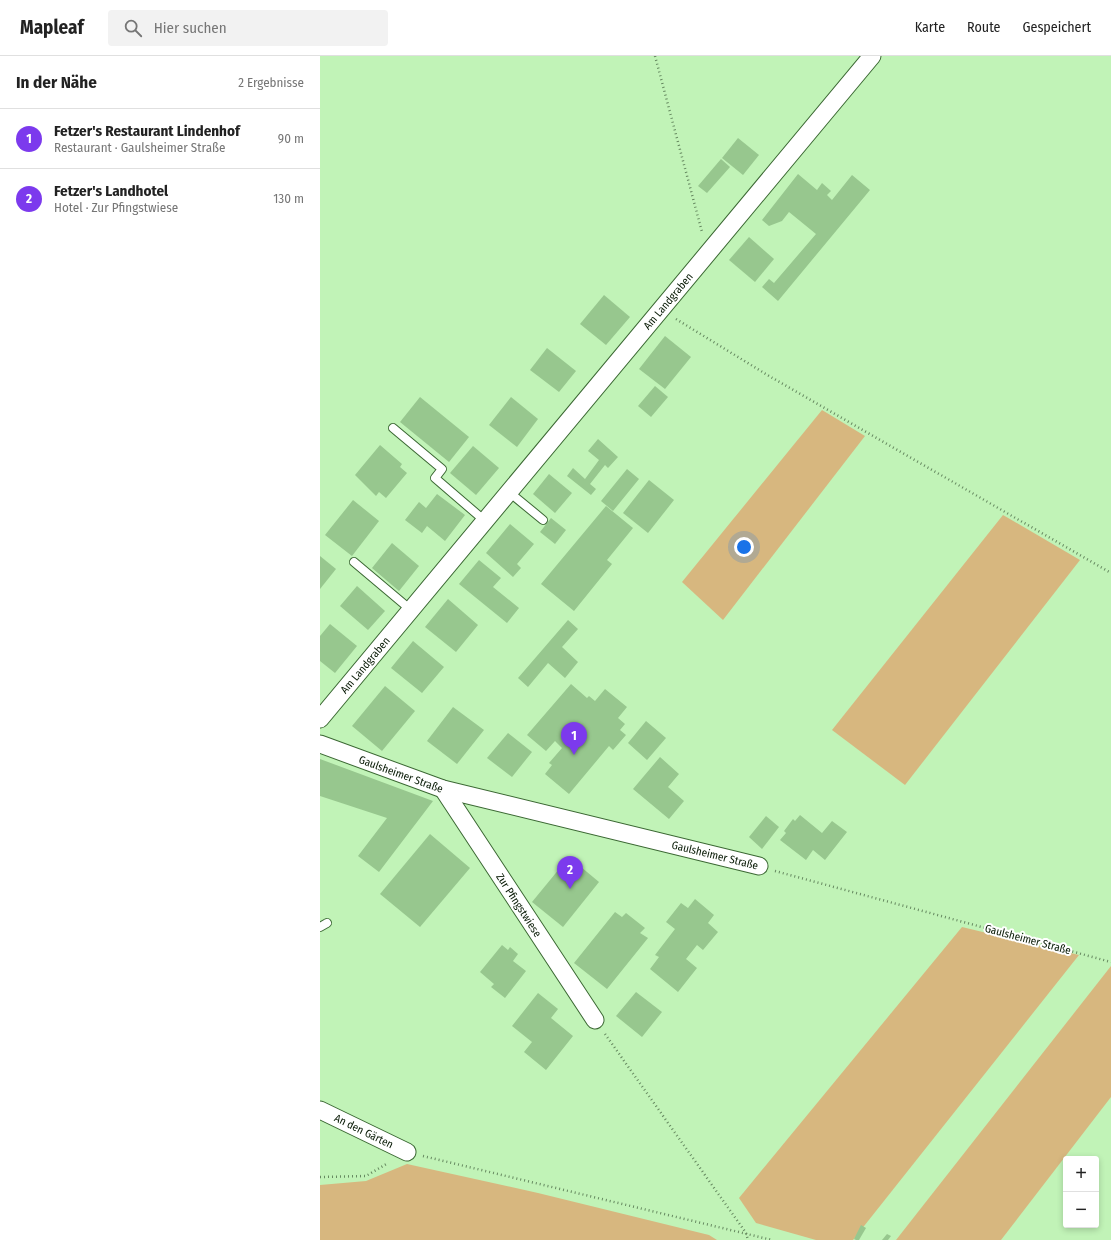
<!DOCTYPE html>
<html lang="de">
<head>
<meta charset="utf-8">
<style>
	:root { --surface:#fff; --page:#f2f2f2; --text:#222; --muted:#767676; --line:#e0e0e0; --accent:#7c3aed }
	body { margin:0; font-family:"Fira Sans Condensed",sans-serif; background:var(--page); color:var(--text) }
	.controls { position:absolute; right:12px; bottom:12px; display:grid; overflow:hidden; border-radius:4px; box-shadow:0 2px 6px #0003 }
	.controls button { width:36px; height:36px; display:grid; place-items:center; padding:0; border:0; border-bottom:1px solid var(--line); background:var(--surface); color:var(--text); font:20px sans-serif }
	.you { position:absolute; left:424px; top:491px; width:14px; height:14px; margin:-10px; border:3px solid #fff; border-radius:50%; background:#1a73e8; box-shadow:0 0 0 6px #1a73e833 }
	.badge { display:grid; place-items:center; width:26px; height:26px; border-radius:50%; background:var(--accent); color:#fff; font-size:13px; font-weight:700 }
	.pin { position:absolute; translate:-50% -33px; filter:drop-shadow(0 1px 2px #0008) }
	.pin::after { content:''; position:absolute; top:21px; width:14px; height:12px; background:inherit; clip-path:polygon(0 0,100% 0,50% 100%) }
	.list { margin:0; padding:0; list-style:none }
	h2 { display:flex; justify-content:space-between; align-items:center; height:52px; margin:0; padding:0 16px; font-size:17px }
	h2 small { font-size:13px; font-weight:400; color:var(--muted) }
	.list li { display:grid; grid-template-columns:26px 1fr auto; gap:12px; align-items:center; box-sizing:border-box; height:60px; padding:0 16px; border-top:1px solid var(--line) }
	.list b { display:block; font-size:15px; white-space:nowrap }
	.list p { margin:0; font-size:13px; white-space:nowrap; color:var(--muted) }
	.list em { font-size:13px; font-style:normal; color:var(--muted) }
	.icon { flex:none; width:22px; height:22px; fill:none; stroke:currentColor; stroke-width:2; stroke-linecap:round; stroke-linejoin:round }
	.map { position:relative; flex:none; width:791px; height:1184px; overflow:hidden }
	header { display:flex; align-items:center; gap:24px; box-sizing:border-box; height:56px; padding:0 20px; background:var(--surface); border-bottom:1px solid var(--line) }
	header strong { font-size:19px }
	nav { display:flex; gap:22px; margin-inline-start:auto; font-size:14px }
	.search { width:280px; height:36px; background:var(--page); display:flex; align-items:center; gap:10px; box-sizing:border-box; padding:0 14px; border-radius:4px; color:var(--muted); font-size:15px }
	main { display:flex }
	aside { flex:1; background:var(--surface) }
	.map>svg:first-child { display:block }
</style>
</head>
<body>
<header>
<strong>Mapleaf</strong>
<div class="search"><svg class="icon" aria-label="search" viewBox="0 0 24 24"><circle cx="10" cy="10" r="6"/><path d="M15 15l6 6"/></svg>Hier suchen</div>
<nav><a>Karte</a><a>Route</a><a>Gespeichert</a></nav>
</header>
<main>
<aside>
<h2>In der Nähe<small>2 Ergebnisse</small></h2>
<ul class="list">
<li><span class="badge">1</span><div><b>Fetzer's Restaurant Lindenhof</b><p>Restaurant · Gaulsheimer Straße</p></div><em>90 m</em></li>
<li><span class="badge">2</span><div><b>Fetzer's Landhotel</b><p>Hotel · Zur Pfingstwiese</p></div><em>130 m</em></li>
</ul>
</aside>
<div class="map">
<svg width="791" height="1184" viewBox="0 0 791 1184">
	<rect width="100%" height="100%" fill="#c1f3b7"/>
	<g fill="#d7b77f">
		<polygon points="502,354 545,380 403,564 362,526"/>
		<polygon points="683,459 760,504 585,729 512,674"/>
		<polygon points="642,871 759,899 533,1184 496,1184 436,1167 419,1142"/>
		<polygon points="791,910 791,1041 681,1184 576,1184"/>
		<polygon points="87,1108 218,1137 389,1179 397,1184 0,1184 0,1129 46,1125"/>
	</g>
	<g fill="#97c78e">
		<polygon points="418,82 439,99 423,119 402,102"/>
		<polygon points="401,103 410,111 387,137 378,130"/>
		<polygon points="478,118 497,134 502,127 511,135 507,139 512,144 532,119 550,134 458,245 442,231 449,223 454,227 496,178 469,156 462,165 449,170 442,164"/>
		<polygon points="429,181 454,203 435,226 409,204"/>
		<polygon points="284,239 310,261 286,289 260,268"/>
		<polygon points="345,280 371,301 345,333 319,313"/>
		<polygon points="227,292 256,315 239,336 210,314"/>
		<polygon points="335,330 348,341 331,361 318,350"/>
		<polygon points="100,341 149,381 129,406 80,366"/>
		<polygon points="191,341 218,363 197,391 169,369"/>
		<polygon points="278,383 298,401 288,412 285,409 270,428 276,433 271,439 247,420 253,412 265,423 279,404 268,395"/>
		<polygon points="60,389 82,408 80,411 87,417 66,442 59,436 56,440 35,419"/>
		<polygon points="153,390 179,412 156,439 130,417"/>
		<polygon points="307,413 319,423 293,455 281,445"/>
		<polygon points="229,418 252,437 235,457 213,438"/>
		<polygon points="329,424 354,444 328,477 303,457"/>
		<polygon points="117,438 145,459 125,485 107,470 102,477 85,464 99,446 106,452"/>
		<polygon points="33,444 59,465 32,500 5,479"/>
		<polygon points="286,450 313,472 287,504 292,508 254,555 221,528"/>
		<polygon points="231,462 246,474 235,488 220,476"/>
		<polygon points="190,468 214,488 197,508 201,512 193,521 166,497"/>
		<polygon points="72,487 99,510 79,535 52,512"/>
		<polygon points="0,500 16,513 0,533"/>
		<polygon points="159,504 181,522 173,531 199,552 187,567 139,528"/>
		<polygon points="37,530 65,555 48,574 20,550"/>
		<polygon points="128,543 158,569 136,596 105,571"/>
		<polygon points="248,564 258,573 242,591 258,606 245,622 228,607 208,631 198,622"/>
		<polygon points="10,568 37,590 15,617 0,605 0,580"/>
		<polygon points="93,585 124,611 102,637 71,612"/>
		<polygon points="251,628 267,642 269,640 275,645 285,633 307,651 298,662 305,668 300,674 306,679 293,694 289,690 249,738 225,718 232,709 229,707 242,692 235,685 226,695 207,679"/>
		<polygon points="65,630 95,655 62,695 32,670"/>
		<polygon points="133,651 164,674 137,708 107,685"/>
		<polygon points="326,665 346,682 327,704 308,687"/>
		<polygon points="188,677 212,696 192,721 167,702"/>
		<polygon points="340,701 359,718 348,731 364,745 349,763 313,733"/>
		<polygon points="0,703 113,745 59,816 38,800 67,762 0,740"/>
		<polygon points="480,759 502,777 512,765 527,776 505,804 493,794 486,804 460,784 466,777 464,775 473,763 475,765"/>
		<polygon points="446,760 459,771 442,793 429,781"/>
		<polygon points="110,778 150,812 100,871 60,838"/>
		<polygon points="249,801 279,826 243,871 212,846"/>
		<polygon points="375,843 394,859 388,867 398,876 383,894 377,889 366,903 377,912 358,936 330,913 339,901 335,899 355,873 346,866 361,847 368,852"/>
		<polygon points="295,856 302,861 306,857 325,872 320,877 328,882 287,933 254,907"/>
		<polygon points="182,889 188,894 190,891 198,898 193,905 206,915 185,942 171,931 174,928 160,916"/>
		<polygon points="316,936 342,956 322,981 296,960"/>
		<polygon points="218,937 238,953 231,962 253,980 226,1014 204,996 212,986 192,970"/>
		<polygon points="541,1169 546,1172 539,1184 536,1184 534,1183"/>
		<polygon points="567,1178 571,1180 568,1184 562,1184"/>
	</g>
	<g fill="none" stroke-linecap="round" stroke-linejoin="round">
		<g stroke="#3b6833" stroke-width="10">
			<g id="service">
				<polyline points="73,372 122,413 115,422 165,465"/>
				<polyline points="189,436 223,464"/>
				<polyline points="34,506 91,554"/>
				<polyline points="0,871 7,867"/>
			</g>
		</g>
		<g stroke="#3b6833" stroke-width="19">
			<g id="minor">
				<polyline points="0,663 552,0"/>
				<polyline points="0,688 123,733 439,810"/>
				<polyline points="123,733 275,964"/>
				<polyline points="0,1054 87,1096"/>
			</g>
		</g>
		<g stroke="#668960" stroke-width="2.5" stroke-dasharray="1 3" stroke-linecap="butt">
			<polyline points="335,0 382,176"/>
			<polyline points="356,263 449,320 791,517"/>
			<polyline points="455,815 791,906"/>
			<polyline points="285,978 426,1177 428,1184"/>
			<polyline points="103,1100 452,1184"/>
			<polyline points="0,1121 46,1120 68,1107"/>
		</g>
		<use href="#service" stroke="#fff" stroke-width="8"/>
		<use href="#minor" stroke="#fff" stroke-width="17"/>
	</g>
	<g text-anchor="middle" stroke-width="4" stroke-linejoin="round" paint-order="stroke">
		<g font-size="11" fill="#071904" stroke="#fff">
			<text transform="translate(348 245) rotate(-50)" y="4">Am Landgraben</text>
			<text transform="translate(45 609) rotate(-50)" y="4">Am Landgraben</text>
			<text transform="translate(81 718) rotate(20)" y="4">Gaulsheimer Straße</text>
			<text transform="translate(395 799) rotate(14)" y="4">Gaulsheimer Straße</text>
			<text transform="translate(199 849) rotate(57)" y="4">Zur Pfingstwiese</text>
			<text transform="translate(708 883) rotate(15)" y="4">Gaulsheimer Straße</text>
			<text transform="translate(44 1075) rotate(26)" y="4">An den Gärten</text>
		</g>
	</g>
</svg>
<div class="controls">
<button>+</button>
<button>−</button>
</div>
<div class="you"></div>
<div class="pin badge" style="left:254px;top:699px">1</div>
<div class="pin badge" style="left:250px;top:833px">2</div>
</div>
</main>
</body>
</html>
